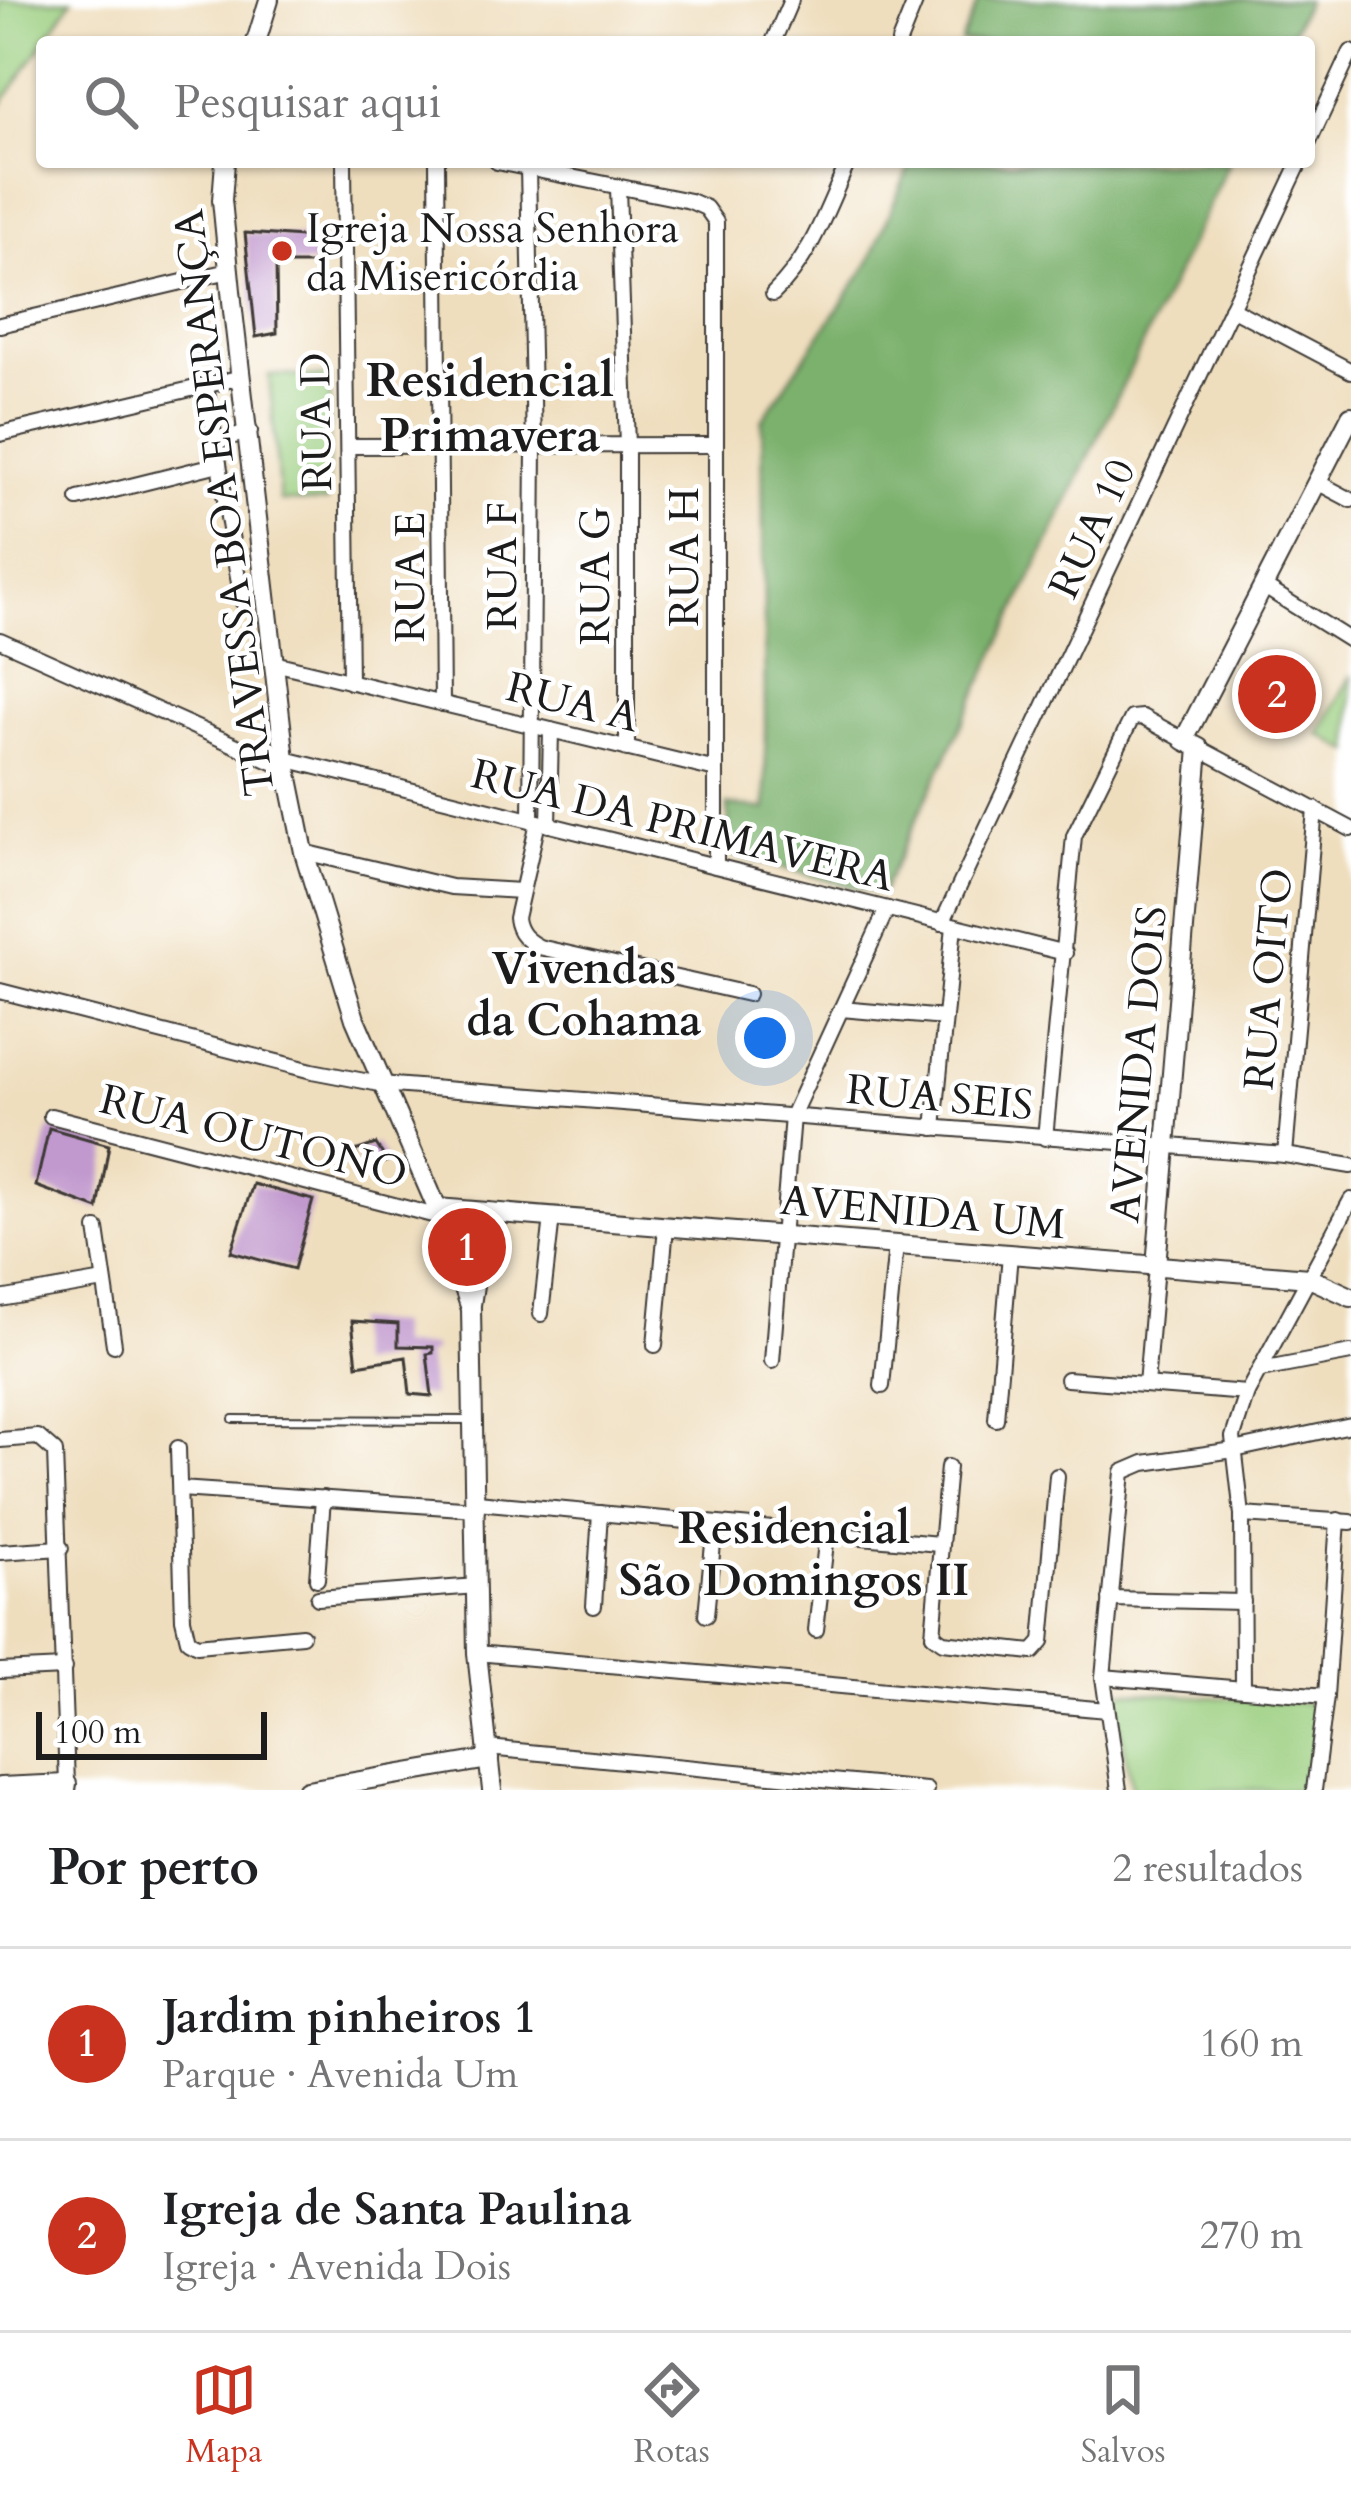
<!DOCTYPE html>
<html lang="pt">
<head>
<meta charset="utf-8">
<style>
	:root { --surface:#fff; --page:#f2f2f2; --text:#202124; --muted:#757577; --line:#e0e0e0; --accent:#c8321e }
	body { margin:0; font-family:Cardo,serif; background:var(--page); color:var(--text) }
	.scale { position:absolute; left:36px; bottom:30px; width:231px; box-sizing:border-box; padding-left:12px; border:6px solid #1c1c1c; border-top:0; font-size:33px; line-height:42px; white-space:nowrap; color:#1c1c1c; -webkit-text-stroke:9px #fff; paint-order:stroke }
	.you { position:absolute; left:765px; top:1038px; width:42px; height:42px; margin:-30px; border:9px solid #fff; border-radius:50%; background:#1a73e8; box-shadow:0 0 0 18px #1a73e833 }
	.badge { display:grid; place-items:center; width:78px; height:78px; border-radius:50%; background:var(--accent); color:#fff; font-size:39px; font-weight:700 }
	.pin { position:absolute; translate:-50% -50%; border:6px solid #fff; box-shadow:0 3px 12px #0006 }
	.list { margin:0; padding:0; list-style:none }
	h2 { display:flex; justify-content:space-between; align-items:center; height:156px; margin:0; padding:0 48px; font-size:51px }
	h2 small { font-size:39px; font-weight:400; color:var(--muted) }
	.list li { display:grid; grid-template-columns:78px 1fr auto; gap:36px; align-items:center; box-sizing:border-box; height:192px; padding:0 48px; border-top:3px solid var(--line) }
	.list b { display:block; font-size:45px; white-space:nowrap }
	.list p { margin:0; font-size:39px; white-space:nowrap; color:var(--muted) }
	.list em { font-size:39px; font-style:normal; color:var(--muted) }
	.icon { flex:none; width:66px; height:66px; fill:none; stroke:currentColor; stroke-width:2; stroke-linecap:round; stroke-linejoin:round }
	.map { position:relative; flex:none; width:1351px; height:1790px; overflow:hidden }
	.search { position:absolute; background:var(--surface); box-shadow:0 3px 9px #0004; left:36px; right:36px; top:36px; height:132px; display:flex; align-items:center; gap:30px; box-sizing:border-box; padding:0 42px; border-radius:12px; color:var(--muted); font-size:45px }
	.sheet { height:540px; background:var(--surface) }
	nav { display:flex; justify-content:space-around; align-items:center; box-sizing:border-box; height:168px; border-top:3px solid var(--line); background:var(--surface); font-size:33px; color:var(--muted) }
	nav a { display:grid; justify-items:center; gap:6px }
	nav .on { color:var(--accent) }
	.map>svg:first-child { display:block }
</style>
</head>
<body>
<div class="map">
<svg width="1351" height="1790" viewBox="0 0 1351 1790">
	<rect width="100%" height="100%" fill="#fff"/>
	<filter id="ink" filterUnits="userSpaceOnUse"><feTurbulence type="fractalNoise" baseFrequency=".00833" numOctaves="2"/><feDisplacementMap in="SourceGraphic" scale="24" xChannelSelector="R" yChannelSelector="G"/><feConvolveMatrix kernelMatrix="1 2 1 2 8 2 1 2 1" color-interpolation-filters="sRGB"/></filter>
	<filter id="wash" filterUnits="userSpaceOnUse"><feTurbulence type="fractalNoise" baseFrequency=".004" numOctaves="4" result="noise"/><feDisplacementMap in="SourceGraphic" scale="48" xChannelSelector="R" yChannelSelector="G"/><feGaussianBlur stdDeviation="2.7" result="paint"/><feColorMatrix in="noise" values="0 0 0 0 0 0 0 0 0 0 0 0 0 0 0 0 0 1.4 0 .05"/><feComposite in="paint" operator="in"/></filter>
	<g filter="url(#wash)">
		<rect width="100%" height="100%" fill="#efdebe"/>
		<g fill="#9ace7e" stroke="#5b754d" stroke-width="3">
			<polygon points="0,0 72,0 0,107"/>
			<polygon points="269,375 331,377 327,502 280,501"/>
			<polygon points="1351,675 1351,752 1319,734"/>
			<polygon points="1114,1691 1320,1704 1308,1790 1132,1790"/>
		</g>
		<g fill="#7bb16d" stroke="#4c6644" stroke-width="3">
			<polygon points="979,0 1307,0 1287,42 961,42"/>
			<polygon points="911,162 1229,162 881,894 729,854 728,805 766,809 762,420 869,263"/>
		</g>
		<g id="blocks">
			<g fill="#c199ce">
				<polygon points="245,233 316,238 318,264 276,264 277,333 256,337"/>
				<polygon points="1263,659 1314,688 1290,729 1240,699"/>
				<polygon points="49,1128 109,1145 98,1209 36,1186"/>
				<polygon points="376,1144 387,1161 363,1172 355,1151"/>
				<polygon points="253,1184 313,1200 294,1269 231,1252"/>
				<polygon points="352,1321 398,1324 398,1346 433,1347 433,1353 427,1354 432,1396 410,1394 406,1357 357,1365"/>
			</g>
		</g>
	</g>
	<g filter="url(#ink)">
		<use href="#blocks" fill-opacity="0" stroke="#3c3934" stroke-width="3"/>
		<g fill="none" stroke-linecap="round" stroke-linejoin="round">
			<g stroke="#3c3934" stroke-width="10">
				<polyline id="lane" points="233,1419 472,1420"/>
			</g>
			<g stroke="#3c3934" stroke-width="18">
				<g id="street">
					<polyline points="773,42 791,0"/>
					<polyline points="899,42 916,0"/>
					<polyline points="1309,142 1351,52"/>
					<polyline points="344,162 350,682"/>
					<polyline points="437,162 442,704"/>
					<polyline points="497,162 690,201 706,208 716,222 716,866"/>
					<polyline points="528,168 534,446 531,820"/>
					<polyline points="618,188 627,446 627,749"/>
					<path d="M773,294c38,-36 54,-85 75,-132"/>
					<polyline points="1231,308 1351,371"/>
					<polyline points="0,325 229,271"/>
					<polyline points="206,386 242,601"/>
					<polyline points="0,434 242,377"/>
					<polyline points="215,442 250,431"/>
					<polyline points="348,446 716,445"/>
					<polyline points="1317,482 1351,500"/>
					<polyline points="78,499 219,464"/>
					<polyline points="1263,586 1351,641"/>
					<polyline points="0,640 286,768"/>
					<polyline points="274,663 716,770"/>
					<polyline points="1199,748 1351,829"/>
					<polyline points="285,759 1065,953"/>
					<path d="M538,822l-22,96c2,15 10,22 23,29l209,47"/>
					<polyline points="549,825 551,730"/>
					<polyline points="304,852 451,887 521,891"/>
					<polyline points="942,923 1300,162"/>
					<polyline points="0,991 312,1071 380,1084 1285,1155 1351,1166"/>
					<polyline points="841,1009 945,1018"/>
					<polyline points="51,1116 440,1217"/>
					<polyline points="934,1128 954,926"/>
					<polyline points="1045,1138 1074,836 1132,718 1142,717 1184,740"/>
					<polyline points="1285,1155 1315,809"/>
					<polyline points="97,1229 114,1345"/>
					<polyline points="0,1299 104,1281"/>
					<polyline points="541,1314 552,1217"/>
					<polyline points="655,1345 666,1227"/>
					<polyline points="772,1361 792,1116 887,909"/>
					<polyline points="1261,1370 1351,1353"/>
					<polyline points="1067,1379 1247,1393"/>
					<polyline points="1146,1385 1156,1266"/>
					<polyline points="882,1386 896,1245"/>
					<polyline points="996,1419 1010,1254"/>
					<polyline points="0,1440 38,1437 55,1452 67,1784"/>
					<polyline points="178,1448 183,1619 188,1640 197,1645 302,1635"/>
					<polyline points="948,1467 933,1635 943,1642 1023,1651 1033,1652 1042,1642 1057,1476"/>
					<polyline points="180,1489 477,1509"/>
					<polyline points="477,1502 939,1544"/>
					<polyline points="1242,1515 1351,1522"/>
					<polyline points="0,1552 61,1548"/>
					<polyline points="317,1579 323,1498"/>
					<polyline points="318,1598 477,1586"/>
					<polyline points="1110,1599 1243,1602"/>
					<polyline points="594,1606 600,1513"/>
					<polyline points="706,1615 715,1524"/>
					<polyline points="816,1630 827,1534"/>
					<polyline points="477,1653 1107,1710"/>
					<polyline points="0,1671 64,1668"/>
					<polyline points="1103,1677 1326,1696"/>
					<polyline points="1243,1689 1242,1515 1233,1437 1247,1393 1351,1200"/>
					<polyline points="488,1748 926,1790"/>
					<polyline points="1119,1790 1103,1677 1123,1472 1144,1463 1234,1450 1351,1425"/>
					<polyline points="1314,1790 1326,1696 1338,1520"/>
				</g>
			</g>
			<g stroke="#3c3934" stroke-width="22">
				<g id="secondary">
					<polyline points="256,42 269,0"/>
					<polyline points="225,162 222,200 233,311 285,759 304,852 355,1019 437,1208 471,1309 477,1653 492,1790"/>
					<polyline points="437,1208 1309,1278 1351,1297"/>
					<polyline points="1156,1266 1199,748 1184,740 1351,416"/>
					<polyline points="471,1305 485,1212"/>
					<polyline points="0,1787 67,1784 66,1790"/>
					<polyline points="307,1790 489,1759"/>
				</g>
			</g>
			<use href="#lane" stroke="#fff" stroke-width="6"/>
			<use href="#street" stroke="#fff" stroke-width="14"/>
			<use href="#secondary" stroke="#fff" stroke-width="18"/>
		</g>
	</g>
	<circle fill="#c8321e" stroke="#fff" stroke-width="4.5" cx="282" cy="251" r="12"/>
	<g text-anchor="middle" stroke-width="9" stroke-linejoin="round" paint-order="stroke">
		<g font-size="42" fill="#1c1c1c" stroke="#fff" text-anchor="start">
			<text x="306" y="242">Igreja Nossa Senhora<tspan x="306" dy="48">da Misericórdia</tspan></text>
		</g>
		<g font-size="42" fill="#1c1c1c" stroke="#fff">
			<text transform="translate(315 422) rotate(-91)" y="15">RUA D</text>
			<text transform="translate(223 503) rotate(-97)" y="15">TRAVESSA BOA ESPERANÇA</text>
			<text transform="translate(1091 528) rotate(-65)" y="15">RUA 10</text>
			<text transform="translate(683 557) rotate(-90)" y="15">RUA H</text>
			<text transform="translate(501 566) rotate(-90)" y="15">RUA F</text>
			<text transform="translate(594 576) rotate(-90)" y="15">RUA G</text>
			<text transform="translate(409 577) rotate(-90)" y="15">RUA E</text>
			<text transform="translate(573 701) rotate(14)" y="15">RUA A</text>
			<text transform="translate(683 824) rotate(14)" y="15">RUA DA PRIMAVERA</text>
			<text transform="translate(1267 979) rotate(-85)" y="15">RUA OITO</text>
			<text transform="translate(1137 1064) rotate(-85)" y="15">AVENIDA DOIS</text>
			<text transform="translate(940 1096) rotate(5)" y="15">RUA SEIS</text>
			<text transform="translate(254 1135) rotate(14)" y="15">RUA OUTONO</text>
			<text transform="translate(923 1211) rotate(5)" y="15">AVENIDA UM</text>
		</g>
		<g font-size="45" font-weight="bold" fill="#1c1c1c" stroke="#fff">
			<text x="584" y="983">Vivendas<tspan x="584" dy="52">da Cohama</tspan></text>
			<text x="794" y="1543">Residencial<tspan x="794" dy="52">São Domingos II</tspan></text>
		</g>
		<g font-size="48" font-weight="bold" fill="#1c1c1c" stroke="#fff">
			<text x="490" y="396">Residencial<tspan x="490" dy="55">Primavera</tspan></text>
		</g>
	</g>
</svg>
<div class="scale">100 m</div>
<div class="you"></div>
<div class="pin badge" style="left:467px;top:1247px">1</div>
<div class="pin badge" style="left:1277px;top:694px">2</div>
<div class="search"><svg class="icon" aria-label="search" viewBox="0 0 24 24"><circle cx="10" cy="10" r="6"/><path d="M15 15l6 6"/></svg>Pesquisar aqui</div>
</div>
<section class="sheet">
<h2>Por perto<small>2 resultados</small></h2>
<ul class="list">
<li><span class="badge">1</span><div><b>Jardim pinheiros 1</b><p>Parque · Avenida Um</p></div><em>160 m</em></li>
<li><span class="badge">2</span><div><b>Igreja de Santa Paulina</b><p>Igreja · Avenida Dois</p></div><em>270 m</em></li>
</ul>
</section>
<nav>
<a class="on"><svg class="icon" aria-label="map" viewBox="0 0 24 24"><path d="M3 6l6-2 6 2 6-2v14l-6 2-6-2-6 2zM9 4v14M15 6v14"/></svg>Mapa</a>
<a><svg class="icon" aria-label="directions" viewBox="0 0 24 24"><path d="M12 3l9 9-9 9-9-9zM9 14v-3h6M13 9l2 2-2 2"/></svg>Rotas</a>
<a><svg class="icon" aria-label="saved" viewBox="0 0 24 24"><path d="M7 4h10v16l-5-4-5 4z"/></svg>Salvos</a>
</nav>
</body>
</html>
